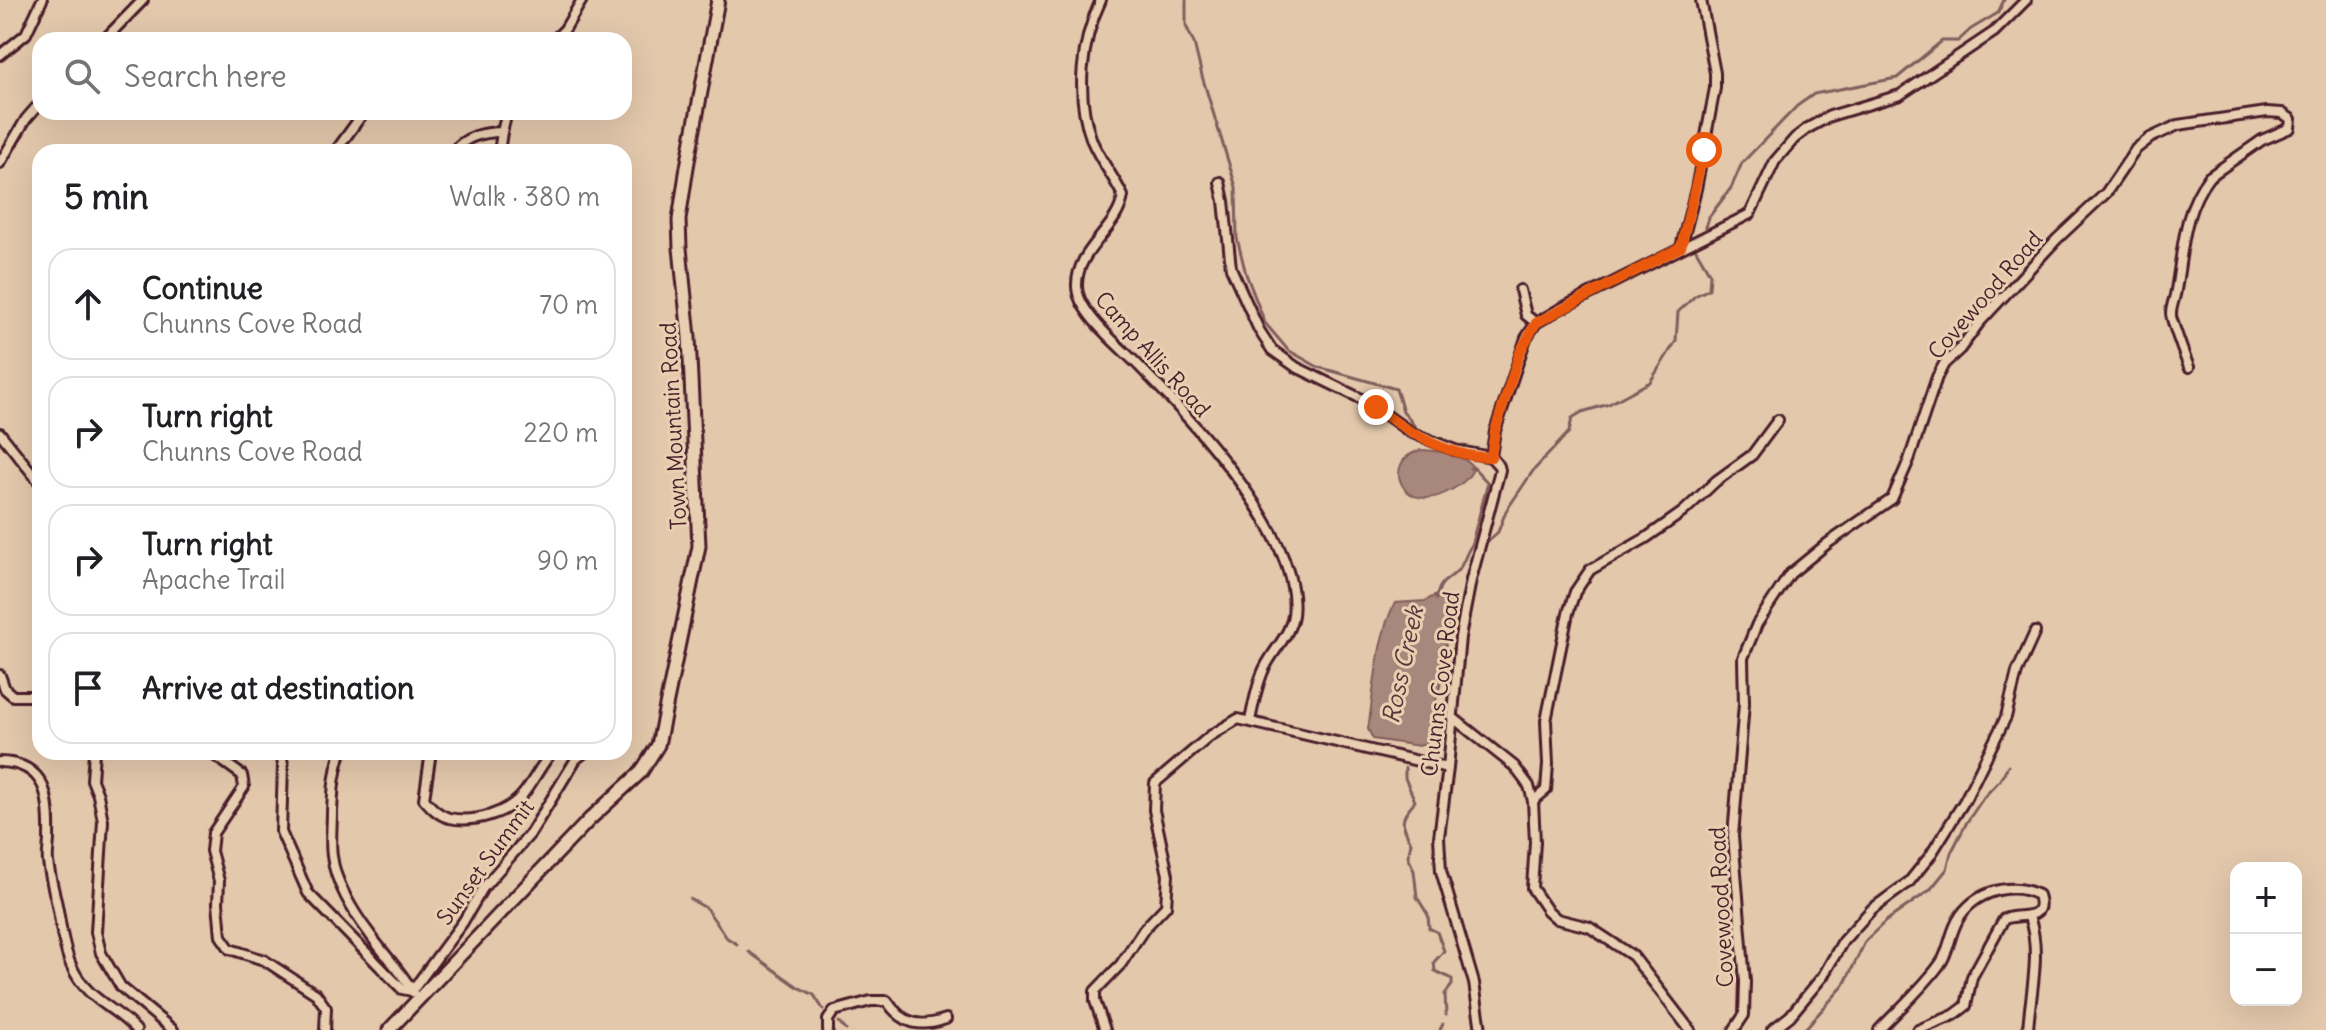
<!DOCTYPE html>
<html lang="en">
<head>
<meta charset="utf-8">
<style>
	:root { --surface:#fff; --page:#f6f6f6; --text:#202124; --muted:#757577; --line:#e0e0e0 }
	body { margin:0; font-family:Delius,sans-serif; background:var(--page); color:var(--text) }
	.controls { position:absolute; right:24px; bottom:24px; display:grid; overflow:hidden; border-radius:16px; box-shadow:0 8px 32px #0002 }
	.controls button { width:72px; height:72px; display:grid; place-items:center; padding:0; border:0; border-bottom:2px solid var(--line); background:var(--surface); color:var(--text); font:40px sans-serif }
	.stop { position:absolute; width:24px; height:24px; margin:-18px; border:6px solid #ea580c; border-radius:50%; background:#fff }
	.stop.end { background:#ea580c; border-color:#fff; box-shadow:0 2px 8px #0008 }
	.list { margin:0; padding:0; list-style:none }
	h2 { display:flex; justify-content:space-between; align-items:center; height:104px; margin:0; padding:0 32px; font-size:34px }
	h2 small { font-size:26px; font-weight:400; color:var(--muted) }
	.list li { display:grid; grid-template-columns:52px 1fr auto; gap:24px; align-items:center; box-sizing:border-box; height:112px; margin:0 16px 16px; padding:0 16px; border:2px solid var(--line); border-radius:24px }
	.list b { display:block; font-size:30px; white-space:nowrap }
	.list p { margin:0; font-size:26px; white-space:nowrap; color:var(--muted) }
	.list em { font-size:26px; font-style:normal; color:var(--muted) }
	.icon { flex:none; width:44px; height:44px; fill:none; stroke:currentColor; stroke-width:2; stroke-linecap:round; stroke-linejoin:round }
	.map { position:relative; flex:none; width:2326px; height:1030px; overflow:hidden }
	.search { position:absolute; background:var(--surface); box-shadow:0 8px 32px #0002; left:32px; top:32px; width:600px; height:88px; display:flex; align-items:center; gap:20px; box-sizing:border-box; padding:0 28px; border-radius:24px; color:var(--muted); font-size:30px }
	.panel { position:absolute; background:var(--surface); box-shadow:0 8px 32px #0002; left:32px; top:144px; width:600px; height:616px; border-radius:24px }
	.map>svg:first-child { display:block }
</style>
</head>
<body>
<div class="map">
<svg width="2326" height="1030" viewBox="0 0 2326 1030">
	<rect width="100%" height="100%" fill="#e3c8ac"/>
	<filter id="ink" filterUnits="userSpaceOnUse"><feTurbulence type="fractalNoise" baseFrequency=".0125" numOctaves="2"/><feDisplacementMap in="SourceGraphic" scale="16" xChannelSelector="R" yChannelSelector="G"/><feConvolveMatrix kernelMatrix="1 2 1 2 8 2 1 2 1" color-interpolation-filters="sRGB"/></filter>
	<g filter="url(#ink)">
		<g fill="#a8877b" stroke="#825d5b" stroke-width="2">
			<path d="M1421,450c18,1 41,3 53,18 -6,11 -12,16 -23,22 -49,29 -72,-30 -30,-40z"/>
			<path d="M1436,595l10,1 5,7 -10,79 -6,22 5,13 -5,22 -16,7 -46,-7 -5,-10c6,-37 9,-94 27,-126l30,-2z"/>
		</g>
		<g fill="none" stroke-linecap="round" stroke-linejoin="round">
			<g stroke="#825d5b" stroke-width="3">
				<polyline points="1186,0 1186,26 1194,43 1202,76 1236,187 1237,238 1246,274 1265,323 1288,350 1318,367 1396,389 1403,411 1418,431"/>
				<polyline points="1706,227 1709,217 1731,188 1742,163 1797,106 1814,94 1897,78 1942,41 1958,41 1971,29 1998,13 2004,0"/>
				<polyline points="1486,543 1498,532 1506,511 1533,471 1569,432 1572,418 1582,412 1609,404 1650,382 1676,341 1678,312 1695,296 1709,289 1710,274 1696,250"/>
				<path d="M1436,599c5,-22 11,-16 23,-30 5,-6 7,-16 12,-23l17,-63 -14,-15h-4"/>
				<path d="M1405,768v10l10,23c-16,18 -14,21 -4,42l-3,13 6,15 3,26 11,18 1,13 8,4 7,19 -10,11 1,9 17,8v6l-7,9 1,21"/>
				<polyline points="690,899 706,908 727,938 737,944"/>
				<polyline points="749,952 798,987 814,995 823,1009"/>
				<polyline points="839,1022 846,1030"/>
				<polyline points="1440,1030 1443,1024"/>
				<polyline points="1804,1030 1844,985 1866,940 1886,921 1930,890 1947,869 1951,853 1967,822 1984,797 2000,780 2008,766"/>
			</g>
			<g stroke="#4a1f2b" stroke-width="14">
				<g id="street">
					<path d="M1101,0c-20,42 -26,96 -9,141 8,19 22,36 31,55 -5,34 -47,53 -46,90 0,27 45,62 63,81 51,52 163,170 153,248 -3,22 -24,39 -31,59 -6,15 -9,32 -12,47"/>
					<polyline points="104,40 143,0"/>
					<polyline points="554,40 565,29 582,0"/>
					<polyline points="0,55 26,34 42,0"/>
					<polyline points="335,152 364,112"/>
					<path d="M453,152c11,-15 31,-20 49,-20l5,-20"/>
					<polyline points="499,152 502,132"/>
					<polyline points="0,163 26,119 40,103"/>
					<polyline points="1220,182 1224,201 1231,268 1259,330 1272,350 1296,367 1368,402 1410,432 1455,450 1491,457"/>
					<polyline points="1681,247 1696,189 1715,88 1715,73 1701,0"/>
					<polyline points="1520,290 1526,315 1536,323"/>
					<polyline points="0,433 40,483"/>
					<polyline points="0,675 5,689 13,696 40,696"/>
					<polyline points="1452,717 1514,766 1529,786 1533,801 1535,842 1532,888 1547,910 1557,919 1589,927 1633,956 1690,1030"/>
					<polyline points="94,752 92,780 98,795 103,821 96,932 101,953 121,987 173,1030"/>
					<polyline points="210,752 242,775 244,787 213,833 211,851 219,881 218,903 221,936 230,949 264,960 316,994 326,1008 325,1030"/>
					<polyline points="281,752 283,765 281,832 308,893 402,989 412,991 463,922 483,888 530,834 576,759 585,752"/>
					<path d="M341,752c-7,21 -8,38 -9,60 0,14 -2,30 0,44 3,26 21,56 37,77 14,21 32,37 44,59"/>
					<path d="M431,752l-7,47c7,8 14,16 25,19 25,5 59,-4 75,-25 10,-13 17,-28 28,-41"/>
					<path d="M0,762c47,1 50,36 49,76 0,8 -2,16 -1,24 2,15 6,29 9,43 4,20 6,42 14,60 16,36 42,40 65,65"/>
					<polyline points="1533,801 1546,790 1548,764 1546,721 1568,613 1575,592 1590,570 1646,538 1683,512 1716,481 1752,455 1778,420"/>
					<path d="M828,1030v-10l6,-9 37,-10h16c16,24 34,27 59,18"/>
					<polyline points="1105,1030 1095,1001 1095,991 1121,964 1144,929 1166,906 1168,875 1154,810 1155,783 1210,736 1238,719 1448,768"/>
					<polyline points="1481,1030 1474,983 1441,871 1439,837 1448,768 1460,637 1471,580 1500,470 1499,466 1491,457 1495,431 1526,338 1536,323 1560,309 1750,214 1775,161 1795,138 1808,128 1830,116 1900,95 1994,32 2026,0"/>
					<path d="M1734,1030l10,-15 1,-33 -12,-146 11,-132 -1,-46 14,-34 33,-50 38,-31 64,-44 17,-39 28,-83 7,-13 16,-15 19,-26 78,-84 49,-46 30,-44 14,-11 28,-13 89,-13 15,1 9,6 -1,9 -28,12 -53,37c-26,33 -26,74 -33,113 -1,8 -5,16 -5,24 -1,3 15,46 18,53"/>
					<polyline points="1772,1030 1790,1016 1823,976 1843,941 1872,909 1909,882 1930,856 1965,800 2006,717 2017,672 2035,632"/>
					<path d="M1879,1030c18,-19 49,-47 63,-69 6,-10 8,-24 13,-35 12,-31 53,-47 83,-31 9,27 -19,18 -34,24l-32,58 -6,29 -12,9 -36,15"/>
					<path d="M2028,1030c2,-36 14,-78 1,-113"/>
				</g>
			</g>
			<g stroke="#4a1f2b" stroke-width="17">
				<polyline id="secondary" points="389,1030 590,819 641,772 658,745 699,546 689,337 680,248 679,220 687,167 718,0"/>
			</g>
			<use href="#street" stroke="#e9cfb1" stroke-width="8"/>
			<use href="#secondary" stroke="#e9cfb1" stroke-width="11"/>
		</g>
	</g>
	<g fill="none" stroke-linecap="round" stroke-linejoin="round" filter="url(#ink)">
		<path stroke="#ea580c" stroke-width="10" d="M1376,407c29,25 76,51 115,50l4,-26 25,-79 16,-29 145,-76 23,-97"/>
	</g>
	<g text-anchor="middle" stroke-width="6" stroke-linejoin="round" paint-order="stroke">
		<g font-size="22" fill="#4a1f2b" stroke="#e9cfb1">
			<text transform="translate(1985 295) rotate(-49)" y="8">Covewood Road</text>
			<text transform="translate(1153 354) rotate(48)" y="8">Camp Allis Road</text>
			<text transform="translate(673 426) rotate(-93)" y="8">Town Mountain Road</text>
			<text transform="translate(1440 684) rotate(-83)" y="8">Chunns Cove Road</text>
			<text transform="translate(485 862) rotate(-54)" y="8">Sunset Summit</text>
			<text transform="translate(1721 907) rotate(-93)" y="8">Covewood Road</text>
		</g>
		<g font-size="24" font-style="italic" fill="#5d343b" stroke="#e9cfb1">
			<text transform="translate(1403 665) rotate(-78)" y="8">Ross Creek</text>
		</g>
	</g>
</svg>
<div class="controls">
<button>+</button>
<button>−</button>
</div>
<div class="stop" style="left:1704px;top:150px"></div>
<div class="stop end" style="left:1376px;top:407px"></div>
<div class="search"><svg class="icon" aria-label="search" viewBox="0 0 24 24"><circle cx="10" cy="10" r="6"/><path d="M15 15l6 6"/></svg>Search here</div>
<section class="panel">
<h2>5 min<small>Walk · 380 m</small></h2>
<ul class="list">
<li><svg class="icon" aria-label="ahead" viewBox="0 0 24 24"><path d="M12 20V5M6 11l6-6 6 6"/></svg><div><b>Continue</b><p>Chunns Cove Road</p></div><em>70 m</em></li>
<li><svg class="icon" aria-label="right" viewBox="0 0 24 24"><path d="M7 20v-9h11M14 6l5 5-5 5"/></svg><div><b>Turn right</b><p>Chunns Cove Road</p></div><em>220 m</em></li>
<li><svg class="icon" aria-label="right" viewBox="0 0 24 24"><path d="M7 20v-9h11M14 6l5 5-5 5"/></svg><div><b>Turn right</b><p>Apache Trail</p></div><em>90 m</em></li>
<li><svg class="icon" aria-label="arrive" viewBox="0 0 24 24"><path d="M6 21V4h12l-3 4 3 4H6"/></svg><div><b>Arrive at destination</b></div></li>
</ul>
</section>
</div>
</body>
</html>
